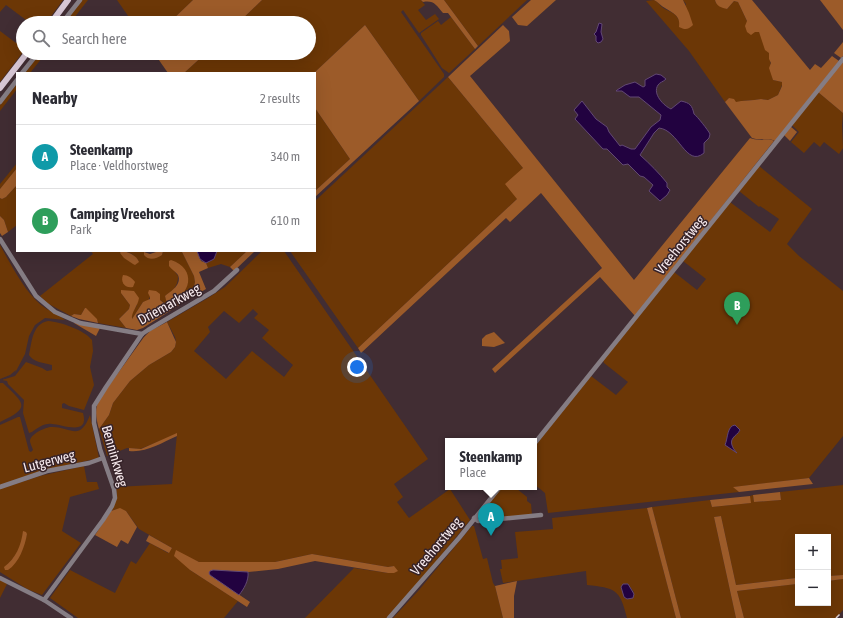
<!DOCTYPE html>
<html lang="en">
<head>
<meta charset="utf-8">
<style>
	:root { --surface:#fff; --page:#f2f2f3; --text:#2b2b33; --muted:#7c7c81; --line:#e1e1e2; --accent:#4a7747 }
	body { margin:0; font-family:"Asap Condensed",sans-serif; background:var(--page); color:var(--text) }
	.controls { position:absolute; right:12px; bottom:12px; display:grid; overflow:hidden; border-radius:0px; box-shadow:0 4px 16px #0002 }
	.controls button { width:36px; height:36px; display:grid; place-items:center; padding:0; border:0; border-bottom:1px solid var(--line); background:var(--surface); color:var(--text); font:20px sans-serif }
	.you { position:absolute; left:357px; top:367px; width:14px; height:14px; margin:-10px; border:3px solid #fff; border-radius:50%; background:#1a73e8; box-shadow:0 0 0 6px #1a73e833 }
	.badge { display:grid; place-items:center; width:26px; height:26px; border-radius:50%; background:var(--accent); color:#fff; font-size:13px; font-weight:700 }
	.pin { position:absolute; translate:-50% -33px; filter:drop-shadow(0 1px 2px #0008) }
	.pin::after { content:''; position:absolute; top:21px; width:14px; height:12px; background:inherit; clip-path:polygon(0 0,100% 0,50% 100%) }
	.popup { position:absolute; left:445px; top:438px; width:92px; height:52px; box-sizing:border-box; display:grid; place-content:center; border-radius:0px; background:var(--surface); filter:drop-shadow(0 1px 3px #0005); font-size:13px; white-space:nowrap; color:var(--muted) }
	.popup b { font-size:15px; color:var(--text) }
	.popup::after { content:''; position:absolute; left:50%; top:100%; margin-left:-8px; border:8px solid transparent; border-top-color:var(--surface) }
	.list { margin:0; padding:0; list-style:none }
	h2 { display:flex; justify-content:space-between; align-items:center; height:52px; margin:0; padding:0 16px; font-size:17px }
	h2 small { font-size:13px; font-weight:400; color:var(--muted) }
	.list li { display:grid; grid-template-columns:26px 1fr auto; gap:12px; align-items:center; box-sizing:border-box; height:64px; padding:0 16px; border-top:1px solid var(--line) }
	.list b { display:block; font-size:15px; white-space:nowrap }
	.list p { margin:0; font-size:13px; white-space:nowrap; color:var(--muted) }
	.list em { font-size:13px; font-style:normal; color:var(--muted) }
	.icon { flex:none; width:22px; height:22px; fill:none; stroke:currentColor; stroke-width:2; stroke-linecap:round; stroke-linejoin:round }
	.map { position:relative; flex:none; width:843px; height:618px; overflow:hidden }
	.search { position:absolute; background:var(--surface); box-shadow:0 4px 16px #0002; left:16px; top:16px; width:300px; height:44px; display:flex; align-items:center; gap:10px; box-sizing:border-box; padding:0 14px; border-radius:22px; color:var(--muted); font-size:15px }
	.panel { position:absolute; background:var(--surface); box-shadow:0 4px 16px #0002; left:16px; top:72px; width:300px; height:180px; border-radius:0px }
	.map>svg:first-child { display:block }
</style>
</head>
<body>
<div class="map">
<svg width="843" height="618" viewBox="0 0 843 618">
	<rect width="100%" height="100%" fill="#412d33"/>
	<g fill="#6c3706" fill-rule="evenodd">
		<polygon points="0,0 63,0 46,23 30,23 6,5 0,12"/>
		<polygon points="82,0 88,0 70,23 64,23"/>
		<polygon points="117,0 193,0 169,23 133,23"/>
		<polygon points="262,0 421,0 425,5 418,10 426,20 435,14 439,19 419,33 403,10 401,12 444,74 444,77 419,101 365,25 314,73 184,73 206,53 309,53 309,23 238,23"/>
		<polygon points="444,0 527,0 478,46"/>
		<path d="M654,0c4,2 5,4 8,7 8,6 13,4 18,15l6,-18 -3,-4h32l1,3 11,6 7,-8 4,1 9,19 8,11h4l10,21 4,27 9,2v3l-4,10 -10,5 -7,-1 -7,1 -13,1 -5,2 -7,-5 -4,4 -36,-51 -43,-50z"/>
		<polygon points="451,17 475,49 449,73 442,68 421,35 421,33 438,21 441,25"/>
		<polygon points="0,31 16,43 23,36 23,52 0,82"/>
		<polygon points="40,53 46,53 30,73 25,73"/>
		<polygon points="448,77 523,168 517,199 358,348 290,251 315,251 315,201"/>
		<polygon points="17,83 17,89 0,111 0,105"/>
		<polygon points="818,92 843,113 842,125 843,148 839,154 824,142 820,147 814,142 804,153 791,142 799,132 792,125"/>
		<polygon points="315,108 350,159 315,191"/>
		<polygon points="17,163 17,168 0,189 0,184"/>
		<polygon points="759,166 812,209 787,244 799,256 843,291 843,436 809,478 734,487 739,492 548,513 545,493 534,484 534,447 591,376 616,395 628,382 604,363 603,360 674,272 697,290 706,279 683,261 730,202 770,232 779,219 760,206 759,207 739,191"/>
		<polygon points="17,185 17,225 8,232 4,220 0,216 0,198 2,199 6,197"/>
		<path d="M0,245c10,18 25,47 41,60 7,6 18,9 24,15l-20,-2 -10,7 -6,11 -4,18 -10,19 1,-3 -6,5 -10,4z"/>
		<path d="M91,251h30l-1,2 19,8 -7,-7 -7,-3h19v4h18l1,-4 19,1 12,24 1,6 -3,15 -8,5 -2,-3 -14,6 -8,-5v-4l-10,1 -2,4 -5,1 -11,17v-6l5,-8 -16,-12 9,12 -1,4 -10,10 7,9 -28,-5v-2l-13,-13 -4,7 -7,-1 -3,2 -24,-13 -7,-7 53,-42zM174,271l14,11c-4,10 -9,18 -21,20l-2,-6c8,-6 13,-9 13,-20z"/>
		<path d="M217,251h30l-17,16 -9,-3 -13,4 -2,-5c6,-1 10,-7 11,-12z"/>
		<path d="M262,251h22l144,208 -34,25 9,13 -6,5 12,16 41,-29 20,31 -44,54 -39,44h-82l49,-50 34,5 6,-7 -6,1 -76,-13 -37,8h-76l-12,-5 3,13 48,31 -14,17h-146l-28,-20 20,-28 45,23 16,-32 5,3 14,-21 18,10 4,-5 -33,-19 -13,-18 -9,-2 -6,2 6,-14 -1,-10 56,-3 5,-50 -37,15 -13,-1 -20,8 -8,-27 10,-14 4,-12 17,-22 19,-16 22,-13 4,-5 1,-5 -1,-5 -8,-15 41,-24 17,-11zM253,309l5,5 -4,4 15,12 -7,8 31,27 -9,12 -32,-26 -26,28 -32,-28 16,-19 -2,-5 16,-16 15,12z"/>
		<path d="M48,321c13,1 36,9 44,19l1,11 -3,16 4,18 -10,25 -15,-4 -5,-3 -2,1v4l21,5c7,24 -22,11 -31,11 -8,-1 -14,4 -20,8l-3,1 -6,-20 1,-13 -16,-16 -1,-3 -5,-1 13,-4 11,-14 16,6 5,3 5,-1v-5c-8,-2 -19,-3 -23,-10 3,-13 3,-31 19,-34z"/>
		<path d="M0,383h3c21,21 29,24 -3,39z"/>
		<path d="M90,415l9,43 -57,13 -42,14v-60l18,-8h2l9,34 2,1 2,-2c-1,-3 -3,-7 -3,-9 0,-7 17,-15 23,-14 19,1 27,14 37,-12z"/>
		<path d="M84,466l3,16h10l2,7 -29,8 -8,34 19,12 -39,52 -15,-6 -27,-17v-83l40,-13zM23,533l4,1 -6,19 -16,16v-2c9,-8 18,-21 18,-34z"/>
		<polygon points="843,485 843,575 828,576 828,537 798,537 798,603 828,603 828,581 843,579 843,610 836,618 744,618 737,591 796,584 796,578 736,585 721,516 714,517 736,618 681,618 652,507 710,500 712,507 750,503 750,496 753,495 754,502 781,500 780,492"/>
		<polygon points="502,487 519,487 517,489 527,497 527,501 531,504 532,515 479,519 478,517"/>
		<path d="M647,508l29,110h-49c-7,-29 -12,-30 -40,-33l-1,-14 -83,12 -3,-14h2l-1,-9 17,-2 -3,-26 38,-3 -1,-11zM626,583l2,1 6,8 -7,7 -3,-2z"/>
		<polygon points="472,526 474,526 483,559 487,558 493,583 495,586 503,618 393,618 419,590"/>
		<polygon points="0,579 7,584 0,598"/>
	</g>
	<g fill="#9c5b29">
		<polygon points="193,0 262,0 238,23 169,23"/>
		<path d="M421,0h23l34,46 -3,3 -27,-36h-5c-7,-8 -9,-13 -20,-11z"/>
		<polygon points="531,0 556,0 527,26 518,25 512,17"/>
		<path d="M654,0h29l6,13 4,12c-5,5 -8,5 -14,2 2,-11 -6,-14 -14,-19 -4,-2 -7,-6 -11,-8z"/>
		<path d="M715,0h37l58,70 5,-6 6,4 11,-12 7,5 -64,80c-8,-4 -15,0 -23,-3l-27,-36 4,-4 5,1 2,3 5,-1 13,-1 7,-1 7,1 10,-5 4,-9v-4l-9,-2 -4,-12 2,-5 -2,-4v-6l-4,-3 -6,-18h-4l-4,3 -4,-3 -2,-6 2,-5 -9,-19 -4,-1 -7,8c-5,-1 -11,-3 -12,-9z"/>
		<polygon points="820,0 843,0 843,30"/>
		<polygon points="365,25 419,101 315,197 315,191 350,159 315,108 315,73 314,73"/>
		<path d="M503,25l6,6 1,10 -40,35 164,204 116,-142c9,4 17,-1 24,3l-139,175 -35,-39 -105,96 -3,-4 110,-101 -61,-75 -31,29 -4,-4 -145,135 -3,-5 159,-149 -12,-15 18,-16 -75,-91z"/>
		<polygon points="843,42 843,56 841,58 834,53"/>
		<polygon points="154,53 206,53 184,73 168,73"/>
		<polygon points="843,61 843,113 818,92"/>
		<polygon points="790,126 797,132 790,141 784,135"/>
		<polygon points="17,168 17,185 6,197 2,199 0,198 0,189"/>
		<polygon points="0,216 4,220 8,232 2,236 0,233"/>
		<path d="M121,251c7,0 16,5 18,11l-4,3 -2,-1 -9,-6 -4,-5z"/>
		<path d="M159,251h4l-1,4c-6,4 -13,6 -18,0v-3l6,2z"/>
		<polygon points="170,251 197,251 201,261 206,263 208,268 199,272 206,289 192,297 195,282 194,276 182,252"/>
		<polygon points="247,251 255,251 234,271 230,267"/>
		<path d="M171,260c26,8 21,37 -4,42l-1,-2 -1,-4c6,-5 17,-11 13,-21 -2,-3 -7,-6 -9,-9v-5z"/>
		<path d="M123,275c5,0 9,3 12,7l-2,5c-8,2 -13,-5 -10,-12z"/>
		<path d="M121,290l13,1 5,7c-1,8 -8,14 -7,21l11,-17 7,-3v-2l-2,-4 1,-3 7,1 4,3v6l6,5c6,0 10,-5 16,-6l2,3 -41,26 -6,2 -11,-2 -7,-9 10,-10 1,-4 -9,-12z"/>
		<polygon points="85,308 86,308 97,319 98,323 79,319 71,316 74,314 81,315"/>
		<path d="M167,322l9,20 -1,5 -4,5 -22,13 -19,16 -17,22 -4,12 -10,14c-3,-11 -5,-21 1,-31l44,-61 6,-6z"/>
		<polygon points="74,323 75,323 100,328 96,336"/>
		<polygon points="494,332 505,343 494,347 482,346 482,339 486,335"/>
		<path d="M177,433v3c-16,7 -31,17 -48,15v-3l12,1z"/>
		<polygon points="809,478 813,484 739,492 733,487"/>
		<polygon points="780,492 781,500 754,502 753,495"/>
		<polygon points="750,496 751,503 712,507 710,500"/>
		<polygon points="652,507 681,618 676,618 647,508"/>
		<polygon points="120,508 126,511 137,527 128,544 121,540 117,547 95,535 111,511"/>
		<polygon points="721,516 736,585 796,578 797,584 737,591 744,618 736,618 714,517"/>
		<path d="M23,531l3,1 1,2c-2,12 -8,29 -19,36h-3l-1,-3c12,-9 17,-21 19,-36z"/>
		<polygon points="149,535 172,548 169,553 146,541"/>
		<polygon points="176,550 199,562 275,562 312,554 388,567 394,566 398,571 394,573 388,573 315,561 278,569 248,572 213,570 210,575 250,602 247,607 190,570 174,556"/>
		<polygon points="843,575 843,579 828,581 828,576"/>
		<polygon points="517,581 514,596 514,618 503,618 495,586"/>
	</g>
	<g fill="#220240" stroke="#624874">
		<polygon points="599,23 602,24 601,32 603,39 601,42 598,43 596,41 596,36 594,34 596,32"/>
		<path d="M656,74l5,1 5,4c-3,3 -6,3 -8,6 -6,9 6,21 13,24l10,-8c9,2 11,4 13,13 3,2 14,16 16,20l-1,4 -5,5v10c-18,15 -25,-23 -45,-25l-5,5 -14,22c10,9 19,18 27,28v4l3,3 -3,5 -7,6 -11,-10 4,-6 -9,-8 -4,-1 -12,-12 -5,1 -16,-16h-4l-28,-30 3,-4 -4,-5 8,-9 14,18 11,8 2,5 11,14 2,-1 9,4h4l16,-22 9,-7 1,-5 -22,-18h-9l-8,-6h-6l1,-1 8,-5 10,-3 8,5 2,-1v-6z"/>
		<polygon points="197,251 217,251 214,259 206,263 200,259"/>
		<path d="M735,425l5,5c-2,4 -5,5 -7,8 -4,5 1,12 4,15l-12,-8c3,-7 2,-19 10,-20z"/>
		<path d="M213,570l35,2c1,8 -4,17 -9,23l-29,-20 -1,-2 1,-2z"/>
		<polygon points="623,584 628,584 634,594 633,598 627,599 624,597 621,587"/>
	</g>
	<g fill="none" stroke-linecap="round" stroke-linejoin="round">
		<g stroke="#857d84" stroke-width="4.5">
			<polyline points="62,23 80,0"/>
			<polyline points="22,73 38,53"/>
			<polyline points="0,102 17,80"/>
			<polyline points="0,239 36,296 55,312 80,323 142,334"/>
			<polyline points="534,444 843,59"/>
			<polyline points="0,487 47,471 89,463 103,458"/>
			<polyline points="474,518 478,521 541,515"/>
			<polyline points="0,578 44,600 71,618"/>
			<polyline points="44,600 103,520 112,506 115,498 114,489 100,449 94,423 94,406 106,387 142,334 148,330 214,291 237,270"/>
			<polyline points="389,618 459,538 500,487"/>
		</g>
		<g stroke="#d7c7d5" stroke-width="6">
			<polyline points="51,23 68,0"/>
			<polyline points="0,88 27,53"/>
		</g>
		<polyline stroke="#dacccf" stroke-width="1.5" stroke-dasharray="5 5" stroke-linecap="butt" points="836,618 843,611"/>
	</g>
	<g text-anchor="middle" stroke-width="3" stroke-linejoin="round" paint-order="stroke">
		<g font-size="14" fill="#f8ebee" stroke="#362329">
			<text transform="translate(680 245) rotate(-51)" y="5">Vreehorstweg</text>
			<text transform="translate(169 304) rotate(-29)" y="5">Driemarkweg</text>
			<text transform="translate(115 456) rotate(74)" y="5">Benninkweg</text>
			<text transform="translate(49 461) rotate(-15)" y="5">Lutgerweg</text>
			<text transform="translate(436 546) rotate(-50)" y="5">Vreehorstweg</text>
		</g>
	</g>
</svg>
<div class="controls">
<button>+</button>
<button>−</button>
</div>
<div class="you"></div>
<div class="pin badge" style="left:491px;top:536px;background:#0f9aa8">A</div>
<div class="popup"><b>Steenkamp</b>Place</div>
<div class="pin badge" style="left:737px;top:325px;background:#2e9e5b">B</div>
<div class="search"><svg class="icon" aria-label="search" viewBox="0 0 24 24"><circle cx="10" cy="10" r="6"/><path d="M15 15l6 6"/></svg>Search here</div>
<section class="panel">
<h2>Nearby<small>2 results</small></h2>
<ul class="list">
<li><span class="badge" style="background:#0f9aa8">A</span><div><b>Steenkamp</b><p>Place · Veldhorstweg</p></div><em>340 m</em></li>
<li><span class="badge" style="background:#2e9e5b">B</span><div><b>Camping Vreehorst</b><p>Park</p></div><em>610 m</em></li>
</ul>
</section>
</div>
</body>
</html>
